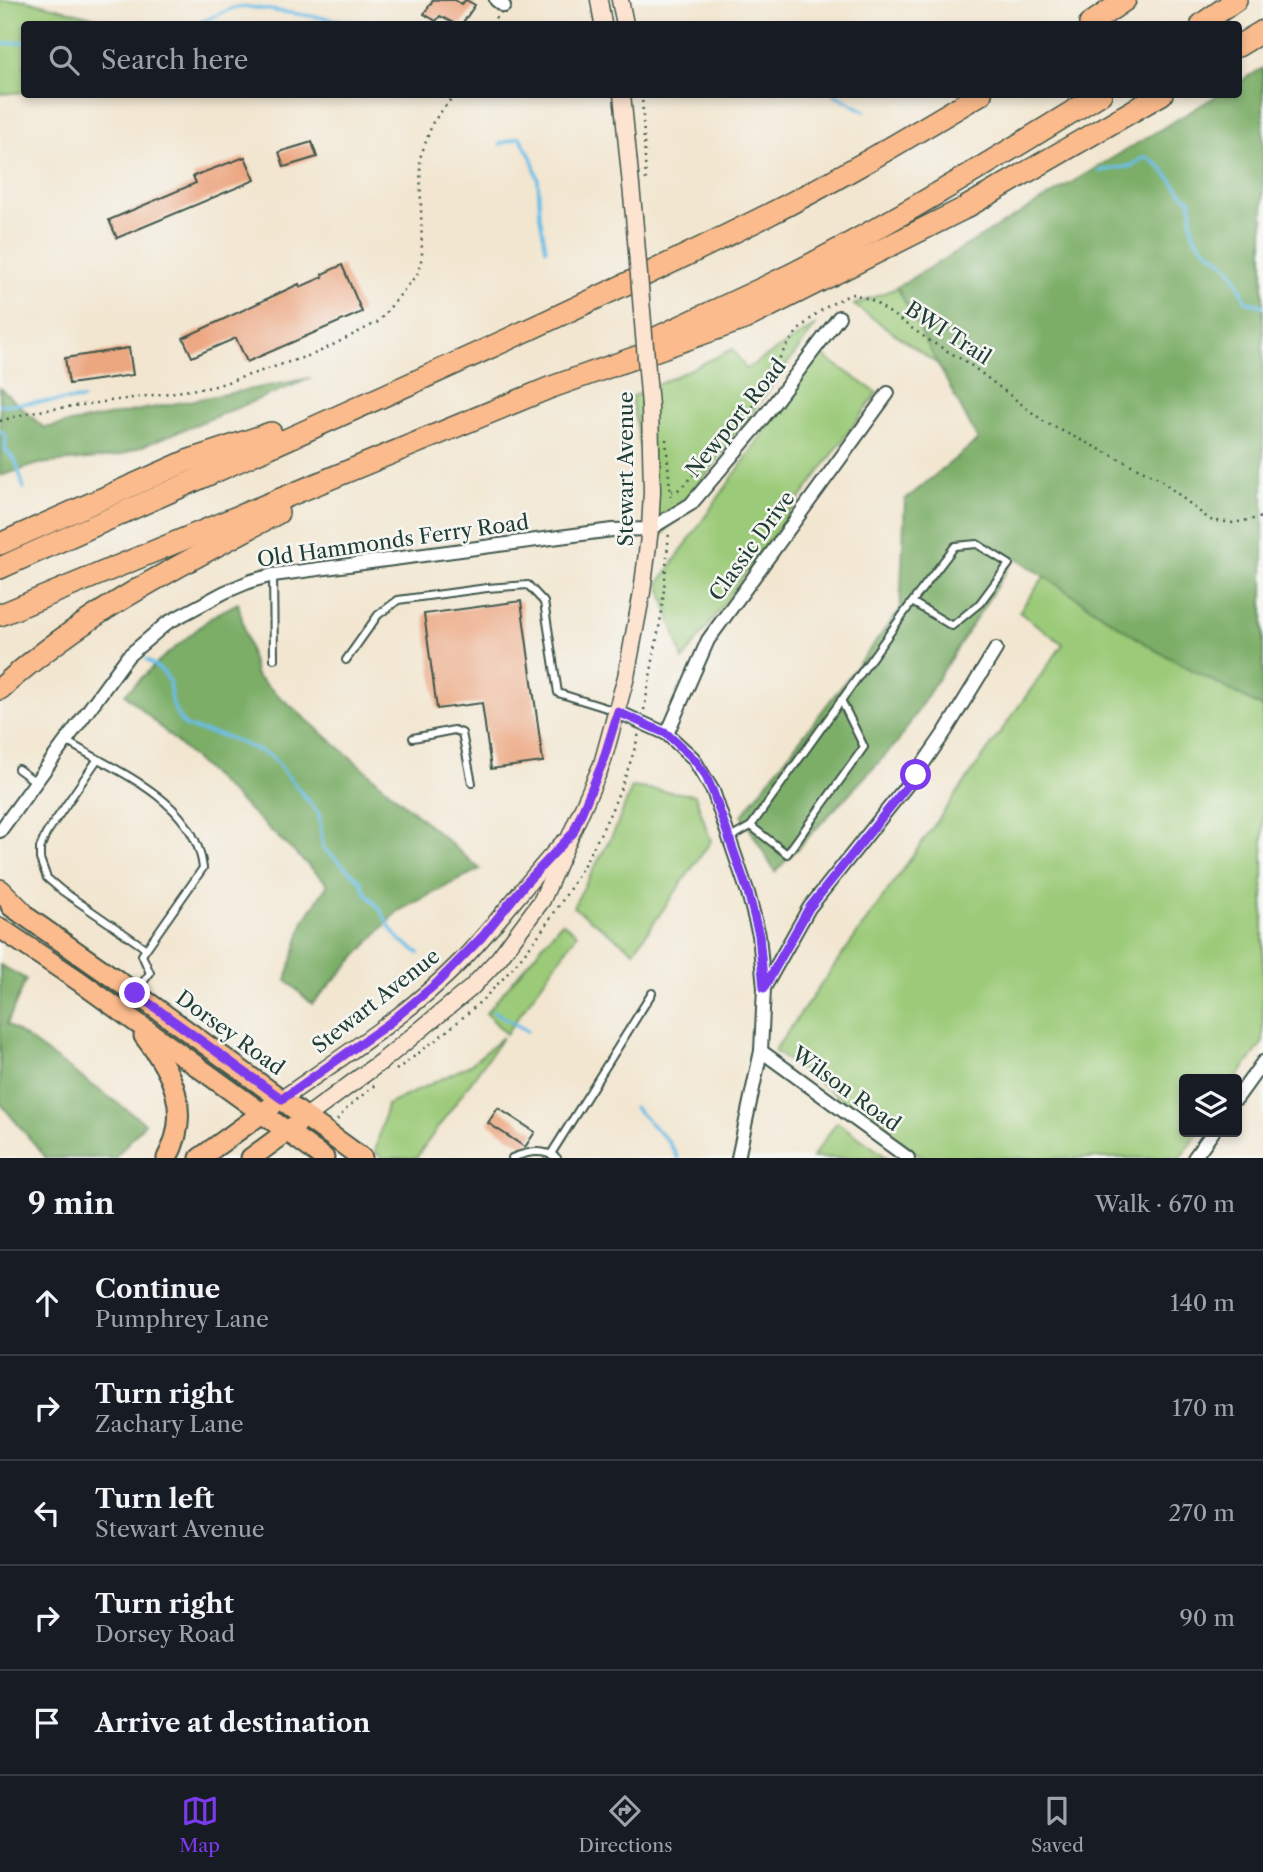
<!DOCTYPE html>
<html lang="en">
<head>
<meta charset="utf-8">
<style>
	:root { --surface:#171b24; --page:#242831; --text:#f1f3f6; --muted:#9ea1a6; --line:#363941; --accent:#7c3aed }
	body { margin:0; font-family:"Libre Caslon Text",serif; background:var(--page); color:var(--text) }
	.controls { position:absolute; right:21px; bottom:21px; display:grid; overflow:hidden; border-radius:7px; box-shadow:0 4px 10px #0003 }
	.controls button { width:63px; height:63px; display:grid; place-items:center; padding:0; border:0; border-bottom:2px solid var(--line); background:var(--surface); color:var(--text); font:35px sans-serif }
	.stop { position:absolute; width:21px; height:21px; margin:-16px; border:5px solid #7c3aed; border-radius:50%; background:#fff }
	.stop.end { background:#7c3aed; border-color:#fff; box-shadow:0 2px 7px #0008 }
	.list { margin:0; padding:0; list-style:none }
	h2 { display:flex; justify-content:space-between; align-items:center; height:91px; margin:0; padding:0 28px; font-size:30px }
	h2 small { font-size:23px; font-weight:400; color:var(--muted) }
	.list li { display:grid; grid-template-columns:46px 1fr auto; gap:21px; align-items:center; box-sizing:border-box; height:105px; padding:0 28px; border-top:2px solid var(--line) }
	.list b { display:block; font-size:26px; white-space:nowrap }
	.list p { margin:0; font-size:23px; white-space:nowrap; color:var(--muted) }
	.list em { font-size:23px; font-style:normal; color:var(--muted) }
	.icon { flex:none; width:38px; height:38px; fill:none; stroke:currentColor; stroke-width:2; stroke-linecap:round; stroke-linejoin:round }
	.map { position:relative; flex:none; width:1263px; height:1158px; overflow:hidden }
	.search { position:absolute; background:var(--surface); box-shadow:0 4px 10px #0003; left:21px; right:21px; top:21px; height:77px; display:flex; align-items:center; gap:18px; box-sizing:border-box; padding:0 24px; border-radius:7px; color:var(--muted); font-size:26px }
	.sheet { height:616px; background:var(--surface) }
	nav { display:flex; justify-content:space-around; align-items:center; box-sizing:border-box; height:98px; border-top:2px solid var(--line); background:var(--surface); font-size:19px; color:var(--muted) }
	nav a { display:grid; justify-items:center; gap:4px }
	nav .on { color:var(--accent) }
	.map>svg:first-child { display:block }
</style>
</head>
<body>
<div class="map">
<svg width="1263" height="1158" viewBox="0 0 1263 1158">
	<rect width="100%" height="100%" fill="#f6f6f2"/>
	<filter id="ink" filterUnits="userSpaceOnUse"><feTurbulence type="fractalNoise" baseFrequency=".0143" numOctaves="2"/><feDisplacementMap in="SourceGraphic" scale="14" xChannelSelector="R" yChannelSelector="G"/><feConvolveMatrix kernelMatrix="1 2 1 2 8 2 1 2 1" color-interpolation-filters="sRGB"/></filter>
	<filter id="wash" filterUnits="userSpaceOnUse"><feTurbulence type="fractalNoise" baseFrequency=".00686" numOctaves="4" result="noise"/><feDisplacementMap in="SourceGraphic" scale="28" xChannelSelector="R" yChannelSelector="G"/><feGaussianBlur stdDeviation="1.57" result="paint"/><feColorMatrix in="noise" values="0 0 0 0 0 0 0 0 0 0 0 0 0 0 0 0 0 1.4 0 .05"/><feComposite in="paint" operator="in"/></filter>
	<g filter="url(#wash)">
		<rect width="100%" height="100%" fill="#f2e6d0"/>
		<g fill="#9bca78" stroke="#5d8456" stroke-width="2">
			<polygon points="0,0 26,0 119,24 24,24 24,92 0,94"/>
			<polygon points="1263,138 1263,1042 1236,1079 1184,1079 1184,1132 1199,1132 1180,1158 924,1158 774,1051 1063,644 1019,612 1109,485 854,305 1225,156"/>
			<polygon points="816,325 658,541 631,397 733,349 746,369"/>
			<polygon points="819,353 877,393 683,660 659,583"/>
			<polygon points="632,787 695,795 711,841 634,951 573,907 615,830"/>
			<polygon points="562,922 577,934 506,1034 486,1013"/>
			<polygon points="503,1037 416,1158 383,1158 375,1152 387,1105 470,1065"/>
			<polygon points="837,1122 888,1158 812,1158"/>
		</g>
		<g fill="#7cae68" stroke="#4e764e" stroke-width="2">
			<polygon points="1263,68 1263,708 1155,650 1015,557 898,742 775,872 742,815 900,610 905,500 978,440 897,287 1218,95 1238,94 1239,82"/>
			<polygon points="311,378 118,456 39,464 0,476 0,388 44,428"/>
			<polygon points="238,603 256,676 480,869 398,911 312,1004 286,980 304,921 328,884 125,694 159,661 213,616"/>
			<polygon points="0,965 26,979 7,1024 145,1123 115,1158 46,1158 0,1103"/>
		</g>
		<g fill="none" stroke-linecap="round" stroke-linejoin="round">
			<g stroke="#6abde6" stroke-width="3.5">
				<polyline points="196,24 233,8 249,7 366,24"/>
				<polyline points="0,44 24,42"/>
				<polyline points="834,94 865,111"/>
				<polyline points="500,144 520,137 532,159 538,179 540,217 546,249"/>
				<path d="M1099,171l32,-5 13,-9c22,7 27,29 46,43 3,11 0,24 3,33 6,15 25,22 36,34 8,9 12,24 17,34l17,5"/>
				<polyline points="0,405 83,399"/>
				<polyline points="0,430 6,438 5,449 16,462 24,488"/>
				<polyline points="147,660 164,673 169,681 171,700 179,719 187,727 227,737 271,756 319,814 323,848 361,881 365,892 380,909 391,929 399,939 419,953"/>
				<polyline points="493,1011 527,1031"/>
				<polyline points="634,1107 668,1141 678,1158"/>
			</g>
		</g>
		<g id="blocks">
			<g fill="#eca680">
				<polygon points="433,0 455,0 461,4 466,0 475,5 462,24 455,24 440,16 436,21 424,14"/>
				<polygon points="312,142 317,157 284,167 279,152"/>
				<polygon points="245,157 255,180 117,238 109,220 196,183 193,176"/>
				<polygon points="342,265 362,312 247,362 236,338 192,357 183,338 299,284 300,287 323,277 322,274"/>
				<polygon points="129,348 133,375 69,384 65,358"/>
				<polygon points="521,601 543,762 491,769 482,703 437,709 424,614"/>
				<polygon points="498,1108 535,1132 525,1147 488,1123"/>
			</g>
		</g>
	</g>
	<g filter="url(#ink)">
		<use href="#blocks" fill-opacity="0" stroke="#3f564b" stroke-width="2"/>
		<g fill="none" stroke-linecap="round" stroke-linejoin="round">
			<g stroke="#3f564b" stroke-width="10">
				<g id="lane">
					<polyline points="273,575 274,659"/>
					<polyline points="346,660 378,615 398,600 487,588 528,585 544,602 558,693 616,711"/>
					<polyline points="413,738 454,730 462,733 472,783"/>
					<path d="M66,741c51,31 129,59 137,127l-61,87 8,18 -13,17"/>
					<polyline points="97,760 46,834 40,848 40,859 47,878 61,890 145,948"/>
					<polyline points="18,769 36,782"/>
					<polyline points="751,826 787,854 864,747 841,700"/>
					<polyline points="730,838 751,826 912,602 955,546 977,544 1009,564 980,603 952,626 912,602"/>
					<polyline points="551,1154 652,993"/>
					<path d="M512,1158c15,-6 31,-10 45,0"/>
				</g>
			</g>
			<g stroke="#3f564b" stroke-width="16">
				<g id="street">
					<polyline points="496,0 504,6"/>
					<polyline points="618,712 667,734 693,758 713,791 748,893 759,935 764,988 761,1051 738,1158"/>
					<polyline points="667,734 708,640 888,393"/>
					<polyline points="0,831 128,656 167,623 225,592 251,581 273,575 612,530 650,529 691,504 757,426 839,317"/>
					<polyline points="764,988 809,908 916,774 945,732 996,649"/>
					<polyline points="761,1051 908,1158"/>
					<polyline points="1237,1098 1263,1062"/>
					<polyline points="1194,1158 1213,1132"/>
				</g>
			</g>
			<g stroke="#3f564b" stroke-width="19">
				<g id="secondary">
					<polyline points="599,0 603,24"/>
					<polyline points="620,0 625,24"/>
					<polyline points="622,94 634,216"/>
					<path d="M282,1099c61,-43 126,-84 179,-138 36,-37 67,-80 102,-118"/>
					<polyline points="306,1117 386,1058 471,988 499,958 542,900 602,764 626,677 642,592 650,529 652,492 650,406"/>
				</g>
			</g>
			<g stroke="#3f564b" stroke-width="23">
				<g id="primary">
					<polyline points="11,906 135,993 362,1158"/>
					<polyline points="0,928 79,981 324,1158"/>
					<path d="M144,1036c29,37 48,76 23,122"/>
					<polyline points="200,1158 272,1106"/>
					<polyline points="251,1158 297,1124"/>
				</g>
			</g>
			<g stroke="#3f564b" stroke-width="24">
				<g id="highway">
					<polyline points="1090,24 1125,0"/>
					<polyline points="1202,24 1236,0"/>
					<polyline points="1238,46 1263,31"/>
					<path d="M656,338c46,-22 94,-43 140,-66 105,-54 204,-116 305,-178"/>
					<polyline points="0,544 187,461 271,433"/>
					<path d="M0,568c256,-116 515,-227 766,-352 74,-37 144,-80 215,-122"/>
					<polyline points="0,615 549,388 744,319 963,209 1162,94"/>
					<path d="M0,689c82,-75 181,-125 278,-176"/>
					<polyline points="0,890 23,913"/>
				</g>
			</g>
			<g stroke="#3f564b" stroke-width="2.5" stroke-dasharray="2 5" stroke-linecap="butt">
				<polyline points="491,24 497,16"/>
				<polyline points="642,94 646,182"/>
				<polyline points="0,421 31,412 212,387 317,353 378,322 418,273 422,256 420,158 433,122 455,94"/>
				<polyline points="666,439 671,502"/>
				<path d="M671,491h6l6,-5c24,-27 49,-53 72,-82 12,-16 18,-34 28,-52 14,-26 42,-48 70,-58l17,5 60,42 38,22 78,60 112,55 52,42 23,3 30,-6"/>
				<polyline points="644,710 662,611 669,533"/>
				<path d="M396,1070c30,-22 60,-45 87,-71 67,-64 133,-176 156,-266"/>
				<polyline points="337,1120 347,1108 376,1084"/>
			</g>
			<use href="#lane" stroke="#fff" stroke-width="6"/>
			<use href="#street" stroke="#fff" stroke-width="12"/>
			<use href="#secondary" stroke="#fde4d1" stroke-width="16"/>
			<use href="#primary" stroke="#fbbb8c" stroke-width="19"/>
			<use href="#highway" stroke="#fbbb8c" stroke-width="21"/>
			<g stroke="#3f564b" stroke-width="19" stroke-linecap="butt">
				<polyline id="secondary-bridge" points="634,216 650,406"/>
			</g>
			<use href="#secondary-bridge" stroke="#fde4d1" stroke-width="16"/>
		</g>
	</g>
	<g fill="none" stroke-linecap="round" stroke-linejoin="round" filter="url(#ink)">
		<polyline stroke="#7c3aed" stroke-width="9" points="135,993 282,1099 388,1024 437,983 482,937 525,884 573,833 602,764 618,712 667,734 693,758 705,774 713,792 748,892 759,935 764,988 809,908 916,775"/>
	</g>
	<g text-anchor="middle" stroke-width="5" stroke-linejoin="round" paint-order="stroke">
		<g font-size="21" fill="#1f3d34" stroke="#f6f6f2">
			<text transform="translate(948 333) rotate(33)" y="7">BWI Trail</text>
			<text transform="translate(736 418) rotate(-51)" y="7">Newport Road</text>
			<text transform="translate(626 469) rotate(-90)" y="7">Stewart Avenue</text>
			<text transform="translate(393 541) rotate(-8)" y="7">Old Hammonds Ferry Road</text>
			<text transform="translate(752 546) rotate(-54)" y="7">Classic Drive</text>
			<text transform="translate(376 1001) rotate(-38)" y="7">Stewart Avenue</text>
			<text transform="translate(230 1033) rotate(36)" y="7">Dorsey Road</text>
			<text transform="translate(846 1089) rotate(36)" y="7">Wilson Road</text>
		</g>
	</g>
</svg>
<div class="controls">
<button><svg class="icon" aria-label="layers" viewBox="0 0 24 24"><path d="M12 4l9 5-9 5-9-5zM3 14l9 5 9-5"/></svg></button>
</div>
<div class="stop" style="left:916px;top:775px"></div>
<div class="stop end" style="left:135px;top:993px"></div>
<div class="search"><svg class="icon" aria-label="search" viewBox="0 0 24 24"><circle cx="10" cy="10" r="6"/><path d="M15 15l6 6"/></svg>Search here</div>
</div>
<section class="sheet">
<h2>9 min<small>Walk · 670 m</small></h2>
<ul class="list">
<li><svg class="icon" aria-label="ahead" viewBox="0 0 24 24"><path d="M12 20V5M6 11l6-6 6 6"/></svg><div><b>Continue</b><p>Pumphrey Lane</p></div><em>140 m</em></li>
<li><svg class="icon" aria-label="right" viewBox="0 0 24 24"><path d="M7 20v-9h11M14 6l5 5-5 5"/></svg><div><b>Turn right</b><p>Zachary Lane</p></div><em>170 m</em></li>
<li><svg class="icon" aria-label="left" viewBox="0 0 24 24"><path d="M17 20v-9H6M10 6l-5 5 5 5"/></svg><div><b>Turn left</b><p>Stewart Avenue</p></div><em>270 m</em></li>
<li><svg class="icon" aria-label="right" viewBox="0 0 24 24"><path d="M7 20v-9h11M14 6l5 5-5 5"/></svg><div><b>Turn right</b><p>Dorsey Road</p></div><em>90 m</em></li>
<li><svg class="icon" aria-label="arrive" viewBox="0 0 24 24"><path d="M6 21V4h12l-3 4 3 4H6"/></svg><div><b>Arrive at destination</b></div></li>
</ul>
</section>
<nav>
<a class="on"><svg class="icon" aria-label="map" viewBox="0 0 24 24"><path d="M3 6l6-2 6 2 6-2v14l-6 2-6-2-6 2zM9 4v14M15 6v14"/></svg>Map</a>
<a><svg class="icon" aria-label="directions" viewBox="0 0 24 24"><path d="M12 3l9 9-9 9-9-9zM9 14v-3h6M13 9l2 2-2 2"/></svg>Directions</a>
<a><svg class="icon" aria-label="saved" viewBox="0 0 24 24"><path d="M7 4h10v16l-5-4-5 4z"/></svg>Saved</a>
</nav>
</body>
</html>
